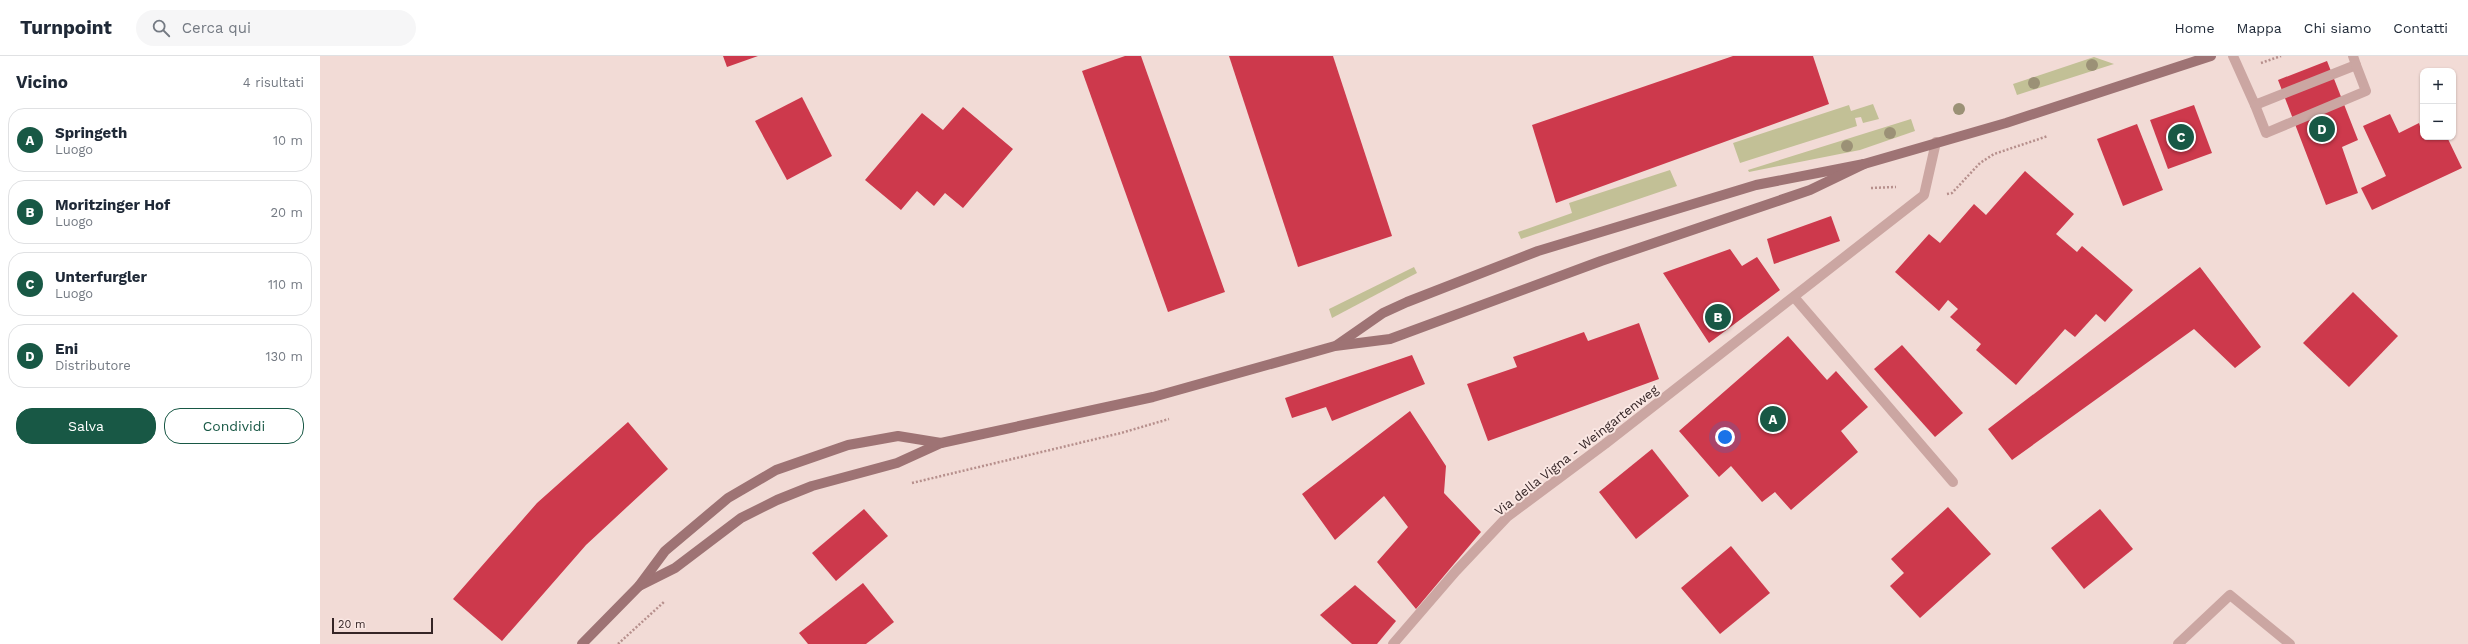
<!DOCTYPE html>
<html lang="it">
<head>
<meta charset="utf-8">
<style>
	:root { --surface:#fff; --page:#f6f6f7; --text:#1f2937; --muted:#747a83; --line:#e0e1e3; --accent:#185845 }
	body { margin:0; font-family:"Work Sans",sans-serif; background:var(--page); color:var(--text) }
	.controls { position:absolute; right:12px; top:12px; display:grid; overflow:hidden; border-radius:8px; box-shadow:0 1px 3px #0004 }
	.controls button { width:36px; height:36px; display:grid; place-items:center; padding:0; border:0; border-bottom:1px solid var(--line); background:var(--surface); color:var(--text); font:20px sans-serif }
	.scale { position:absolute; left:12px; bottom:10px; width:101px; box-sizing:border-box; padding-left:4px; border:2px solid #352526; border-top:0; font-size:11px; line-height:14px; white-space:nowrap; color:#352526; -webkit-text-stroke:3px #fae7e3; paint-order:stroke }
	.you { position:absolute; left:1405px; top:381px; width:14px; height:14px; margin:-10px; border:3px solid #fff; border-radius:50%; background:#1a73e8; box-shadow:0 0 0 6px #1a73e833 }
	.badge { display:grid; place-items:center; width:26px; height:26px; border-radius:50%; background:var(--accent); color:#fff; font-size:13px; font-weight:700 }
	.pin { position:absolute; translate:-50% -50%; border:2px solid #fff; box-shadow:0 1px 4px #0006 }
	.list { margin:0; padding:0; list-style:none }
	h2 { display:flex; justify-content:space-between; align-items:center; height:52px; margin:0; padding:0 16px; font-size:17px }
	h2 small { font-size:13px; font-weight:400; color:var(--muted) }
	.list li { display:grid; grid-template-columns:26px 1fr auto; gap:12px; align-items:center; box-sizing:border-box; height:64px; margin:0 8px 8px; padding:0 8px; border:1px solid var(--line); border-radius:16px }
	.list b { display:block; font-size:15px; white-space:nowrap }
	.list p { margin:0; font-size:13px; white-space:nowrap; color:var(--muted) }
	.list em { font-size:13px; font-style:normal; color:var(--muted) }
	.actions { display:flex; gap:8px; padding:12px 16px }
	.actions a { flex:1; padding:9px 0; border:1px solid var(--accent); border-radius:16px; text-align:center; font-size:14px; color:var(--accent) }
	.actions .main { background:var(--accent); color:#fff }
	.icon { flex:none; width:22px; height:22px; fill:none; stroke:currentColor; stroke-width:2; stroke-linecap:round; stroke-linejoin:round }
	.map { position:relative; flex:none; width:2148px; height:588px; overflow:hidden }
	header { display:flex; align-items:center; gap:24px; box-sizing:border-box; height:56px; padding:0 20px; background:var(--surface); border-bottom:1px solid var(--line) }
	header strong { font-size:19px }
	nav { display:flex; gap:22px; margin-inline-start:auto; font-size:14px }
	.search { width:280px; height:36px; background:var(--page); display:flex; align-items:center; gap:10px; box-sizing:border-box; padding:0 14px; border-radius:22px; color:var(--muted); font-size:15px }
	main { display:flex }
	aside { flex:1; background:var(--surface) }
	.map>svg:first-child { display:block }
</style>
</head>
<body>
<header>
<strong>Turnpoint</strong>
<div class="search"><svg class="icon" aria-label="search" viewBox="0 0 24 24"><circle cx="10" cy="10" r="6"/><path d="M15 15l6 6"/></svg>Cerca qui</div>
<nav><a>Home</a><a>Mappa</a><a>Chi siamo</a><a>Contatti</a></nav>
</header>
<main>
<aside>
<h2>Vicino<small>4 risultati</small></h2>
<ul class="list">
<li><span class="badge">A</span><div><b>Springeth</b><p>Luogo</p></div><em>10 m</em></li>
<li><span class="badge">B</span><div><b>Moritzinger Hof</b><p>Luogo</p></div><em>20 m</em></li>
<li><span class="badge">C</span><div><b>Unterfurgler</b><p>Luogo</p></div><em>110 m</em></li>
<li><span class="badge">D</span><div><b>Eni</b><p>Distributore</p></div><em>130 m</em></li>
</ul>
<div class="actions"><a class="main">Salva</a><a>Condividi</a></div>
</aside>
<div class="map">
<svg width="2148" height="588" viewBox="0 0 2148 588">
	<rect width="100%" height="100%" fill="#f2dbd6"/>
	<g fill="#c2c096">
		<polygon points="1774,1 1794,8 1697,39 1693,28"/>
		<polygon points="1553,48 1559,63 1543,67 1541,61 1535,62 1537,70 1420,107 1413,87 1529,49 1531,55"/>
		<polygon points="1591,63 1595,75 1540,94 1429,116 1428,114"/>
		<polygon points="1350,114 1357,130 1201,183 1198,176 1252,157 1249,147"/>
		<polygon points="1094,211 1097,217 1012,262 1009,253"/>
	</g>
	<g fill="#cd394c">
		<polygon points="403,0 438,0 407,11"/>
		<polygon points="805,0 821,0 905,236 848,256 762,15"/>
		<polygon points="909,0 1013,0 1072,180 978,211"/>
		<polygon points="1413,0 1493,0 1509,48 1236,147 1212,69"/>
		<polygon points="2007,5 2038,84 2022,91 2038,137 2006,149 1958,24"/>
		<polygon points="482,41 512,100 467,124 435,65"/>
		<polygon points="1874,49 1892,97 1848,113 1830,64"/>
		<polygon points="643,51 693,93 643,152 625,137 614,150 597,135 581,154 545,124 602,57 623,74"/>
		<polygon points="2070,58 2079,77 2099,67 2103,81 2127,81 2142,112 2052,154 2041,132 2066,120 2043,70"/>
		<polygon points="1817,68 1843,134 1803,150 1777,83"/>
		<polygon points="1705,115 1754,158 1736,178 1757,196 1762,190 1813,234 1785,266 1776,258 1755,281 1745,273 1696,329 1656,294 1661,288 1630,261 1638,253 1628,244 1619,255 1575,216 1609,178 1620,187 1654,148 1666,159"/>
		<polygon points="1511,160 1520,185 1454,208 1447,183"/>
		<polygon points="1410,193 1422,210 1437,201 1460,234 1389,287 1343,217"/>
		<polygon points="1880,211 1941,291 1915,312 1874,273 1692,404 1668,373"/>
		<polygon points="2033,236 2078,280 2029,331 1983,287"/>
		<polygon points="1319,267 1339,323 1168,385 1147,328 1197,311 1193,301 1264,276 1268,285"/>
		<polygon points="1468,280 1507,324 1516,315 1548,351 1521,375 1538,396 1471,454 1455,436 1442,446 1411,410 1399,421 1359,375"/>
		<polygon points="1582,289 1643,357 1615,381 1554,313"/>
		<polygon points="1092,299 1105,328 1012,365 1006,351 972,362 965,342"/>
		<polygon points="1090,355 1126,410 1124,437 1161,476 1096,553 1057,506 1088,471 1064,440 1015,484 982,438"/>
		<polygon points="308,366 348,413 266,489 182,585 133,543 217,447"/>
		<polygon points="1332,393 1369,440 1316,483 1279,436"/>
		<polygon points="1628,451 1671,498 1600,562 1570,530 1584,517 1571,503"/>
		<polygon points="544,453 568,480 516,525 492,497"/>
		<polygon points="1780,453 1813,493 1764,533 1731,492"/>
		<polygon points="1411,490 1450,537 1400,578 1361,532"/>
		<polygon points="543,527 574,566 546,588 488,588 479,577"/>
		<polygon points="1035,529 1076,565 1057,588 1032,588 1000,559"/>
	</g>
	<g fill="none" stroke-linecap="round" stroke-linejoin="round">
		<g stroke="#b68f8c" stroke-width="2.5" stroke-dasharray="2 2" stroke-linecap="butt">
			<polyline points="1941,7 1961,0"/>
			<polyline points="1551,132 1576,131"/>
			<polyline points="1627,138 1632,137 1660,107 1674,98 1728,80"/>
			<polyline points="592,427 801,377 849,363"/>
			<polyline points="298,588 345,545"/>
		</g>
		<g stroke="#cba6a2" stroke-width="10">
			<polyline points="1913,0 1935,49 2036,9 2033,0"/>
			<polyline points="1935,49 1946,77 2046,35 2036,9"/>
			<polyline points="1474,241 1633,426"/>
			<polyline points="1858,588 1910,539 1970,588"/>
		</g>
		<polyline stroke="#cba6a2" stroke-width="10" points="1073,588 1136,515 1187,461 1285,388 1604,139 1616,86"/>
		<g stroke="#9e7374" stroke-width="10">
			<polyline points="1017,289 1063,257 1087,246 1218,195 1436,129 1544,108 1686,67 1891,0"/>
			<polyline points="319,530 355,512 421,462 457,444 492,430 577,407 621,387 833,341 1015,290 1070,283 1281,205 1490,134 1544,108"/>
			<polyline points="262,588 319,530 345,495 408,442 456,414 528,389 578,380 621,387"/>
		</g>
	</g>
	<g fill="#9b9176">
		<circle cx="1772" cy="9" r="6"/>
		<circle cx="1714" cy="27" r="6"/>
		<circle cx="1639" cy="53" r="6"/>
		<circle cx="1570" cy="77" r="6"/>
		<circle cx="1527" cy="90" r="6"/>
	</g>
	<g text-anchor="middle" stroke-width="4" stroke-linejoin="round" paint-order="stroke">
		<g font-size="13" fill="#352526" stroke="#fae7e3">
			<text transform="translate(1256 394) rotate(-38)" y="5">Via della Vigna - Weingartenweg</text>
		</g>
	</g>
</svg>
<div class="controls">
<button>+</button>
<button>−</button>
</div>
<div class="scale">20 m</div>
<div class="you"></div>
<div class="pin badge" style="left:1453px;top:363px">A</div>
<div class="pin badge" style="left:1398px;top:261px">B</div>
<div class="pin badge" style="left:1861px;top:81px">C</div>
<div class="pin badge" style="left:2002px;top:73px">D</div>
</div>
</main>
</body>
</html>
